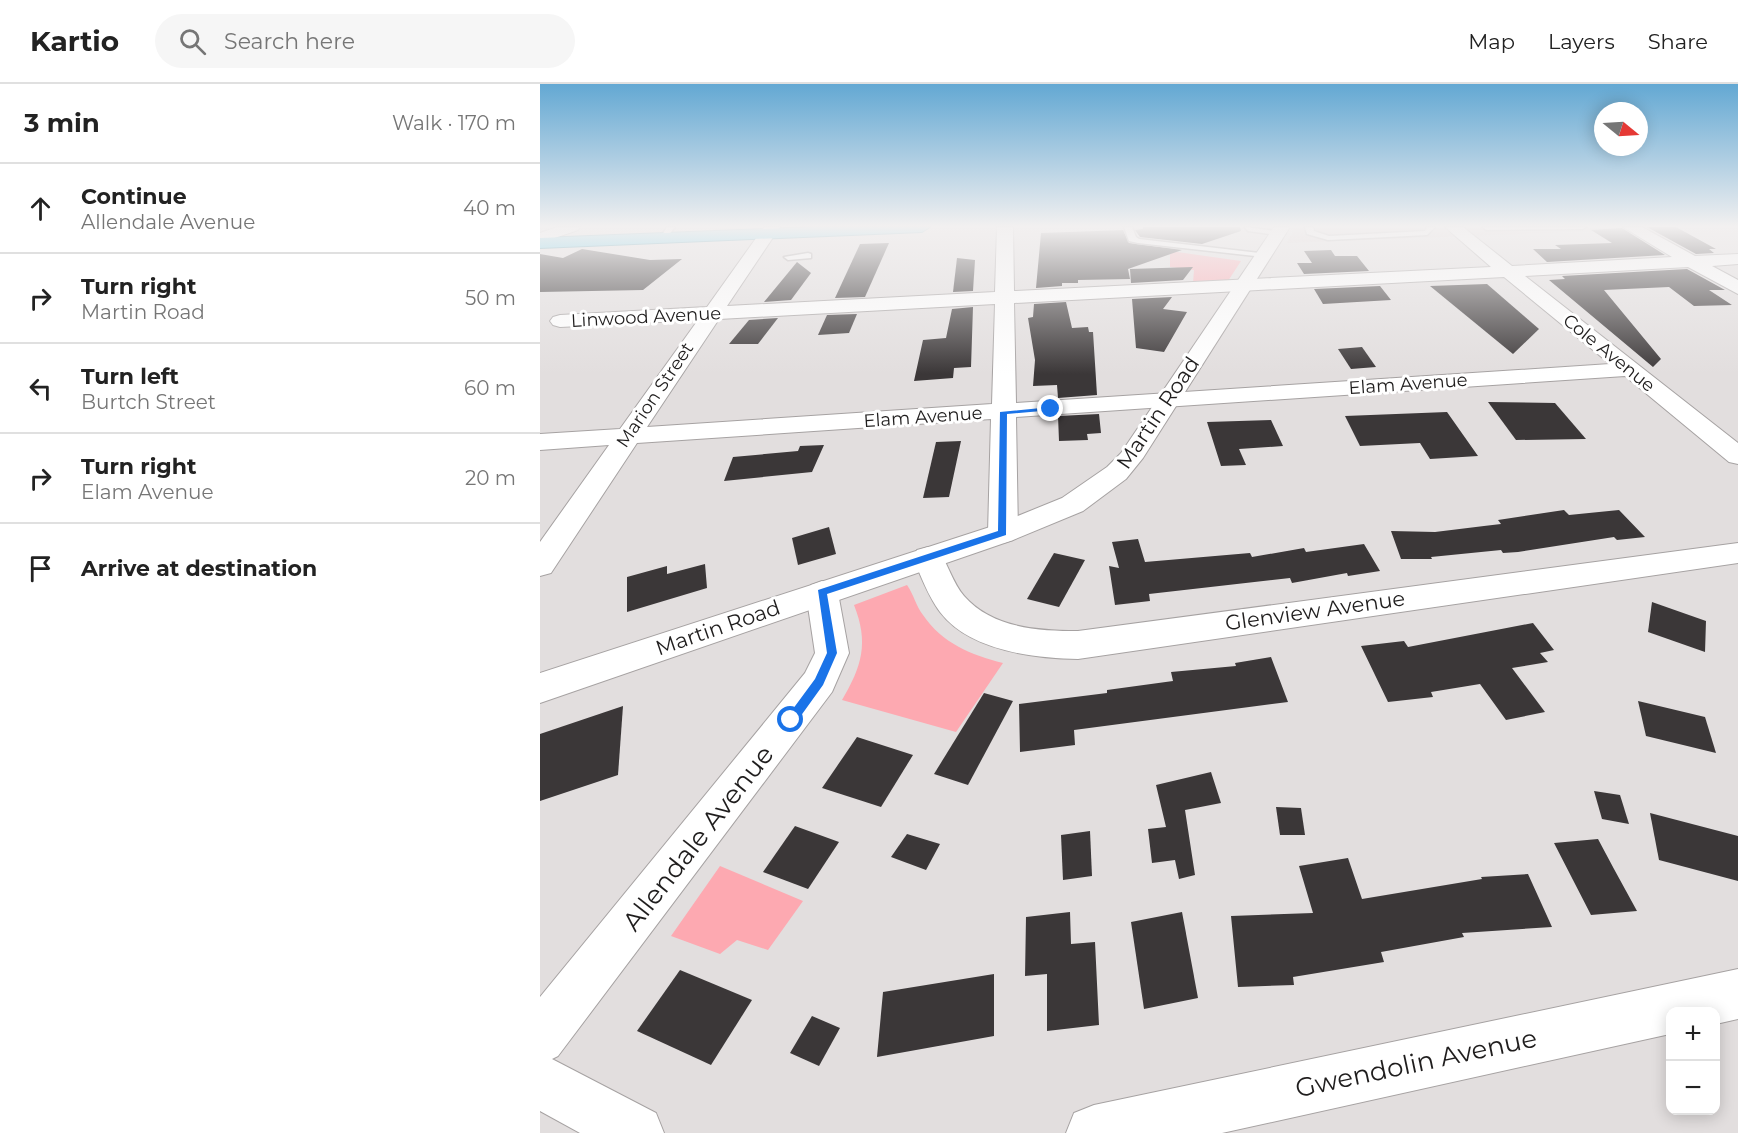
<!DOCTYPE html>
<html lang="en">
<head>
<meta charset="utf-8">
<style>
	:root { --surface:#fff; --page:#f6f6f6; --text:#222; --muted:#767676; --line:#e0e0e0 }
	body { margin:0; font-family:Montserrat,sans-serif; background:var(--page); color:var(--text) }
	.controls { position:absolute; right:18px; bottom:18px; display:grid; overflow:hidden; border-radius:12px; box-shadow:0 3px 15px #0003 }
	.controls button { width:54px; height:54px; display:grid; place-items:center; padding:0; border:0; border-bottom:2px solid var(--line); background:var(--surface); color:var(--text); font:30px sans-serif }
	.compass { position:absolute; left:1054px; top:18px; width:54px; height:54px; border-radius:50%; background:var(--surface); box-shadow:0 3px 15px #0003; rotate:108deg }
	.stop { position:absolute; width:18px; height:18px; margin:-14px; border:4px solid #1a73e8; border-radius:50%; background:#fff }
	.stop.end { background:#1a73e8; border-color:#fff; box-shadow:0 2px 6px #0008 }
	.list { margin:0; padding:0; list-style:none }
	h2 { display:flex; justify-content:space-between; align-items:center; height:78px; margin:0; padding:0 24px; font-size:26px }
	h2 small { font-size:20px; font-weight:400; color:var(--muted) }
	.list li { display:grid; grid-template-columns:39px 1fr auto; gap:18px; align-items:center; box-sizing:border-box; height:90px; padding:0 24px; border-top:2px solid var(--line) }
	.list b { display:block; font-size:22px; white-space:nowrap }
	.list p { margin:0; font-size:20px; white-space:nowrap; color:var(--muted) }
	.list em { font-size:20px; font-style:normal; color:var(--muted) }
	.icon { flex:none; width:33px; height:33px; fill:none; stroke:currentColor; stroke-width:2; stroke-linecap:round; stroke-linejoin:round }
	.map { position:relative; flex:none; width:1198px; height:1049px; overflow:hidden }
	header { display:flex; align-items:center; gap:36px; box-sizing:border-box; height:84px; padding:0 30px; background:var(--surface); border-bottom:2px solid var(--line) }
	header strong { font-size:28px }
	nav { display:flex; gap:33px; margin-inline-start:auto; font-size:21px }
	.search { width:420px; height:54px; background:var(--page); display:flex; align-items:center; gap:15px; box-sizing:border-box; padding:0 21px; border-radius:33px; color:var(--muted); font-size:22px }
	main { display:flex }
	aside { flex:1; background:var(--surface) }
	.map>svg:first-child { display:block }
</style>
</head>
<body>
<header>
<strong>Kartio</strong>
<div class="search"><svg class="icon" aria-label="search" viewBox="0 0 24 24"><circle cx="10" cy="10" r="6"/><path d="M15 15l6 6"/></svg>Search here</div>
<nav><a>Map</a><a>Layers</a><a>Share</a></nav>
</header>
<main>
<aside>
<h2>3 min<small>Walk · 170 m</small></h2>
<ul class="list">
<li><svg class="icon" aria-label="ahead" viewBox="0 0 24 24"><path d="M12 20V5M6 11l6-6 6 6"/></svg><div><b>Continue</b><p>Allendale Avenue</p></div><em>40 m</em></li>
<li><svg class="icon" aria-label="right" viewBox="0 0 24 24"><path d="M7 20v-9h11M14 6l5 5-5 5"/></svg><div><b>Turn right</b><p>Martin Road</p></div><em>50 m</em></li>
<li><svg class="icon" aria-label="left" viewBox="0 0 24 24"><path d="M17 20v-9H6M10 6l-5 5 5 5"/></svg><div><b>Turn left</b><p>Burtch Street</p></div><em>60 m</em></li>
<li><svg class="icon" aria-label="right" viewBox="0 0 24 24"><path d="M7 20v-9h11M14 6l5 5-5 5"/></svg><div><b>Turn right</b><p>Elam Avenue</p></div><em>20 m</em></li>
<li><svg class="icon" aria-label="arrive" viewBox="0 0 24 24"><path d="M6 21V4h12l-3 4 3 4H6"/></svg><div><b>Arrive at destination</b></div></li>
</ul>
</aside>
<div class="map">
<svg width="1198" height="1049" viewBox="0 0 1198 1049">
	<rect width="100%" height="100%" fill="#e2dede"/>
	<polygon fill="#dccfcf" points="755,143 1075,143 1081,146 747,159"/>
	<g fill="#fda9b1">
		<polygon points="630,167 701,177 688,197 653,199 654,186 630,183"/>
		<path d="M367,501c7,10 9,21 16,30 19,28 48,40 80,48l-47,69 -114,-32c20,-34 27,-57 12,-95z"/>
		<polygon points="180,782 263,817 228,866 197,856 180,870 131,852"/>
	</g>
	<g fill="#3b3738">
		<polygon points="603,143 700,143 701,147 662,160 600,153 595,146 603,145"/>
		<polygon points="1107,143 1136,143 1176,165 1169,165 1174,169 1156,170"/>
		<polygon points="1082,144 1125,171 1007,178 993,165 1021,165 1015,161 1072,159 1051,146"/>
		<polygon points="583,146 589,159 642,166 588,185 590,195 538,196 538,199 522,199 522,202 496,204 501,149"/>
		<polygon points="349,159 325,213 295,214 320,160"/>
		<polygon points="42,165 110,176 142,175 103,206 0,208 0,170 23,174"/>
		<polygon points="791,166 795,172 817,172 829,187 764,190 757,179 772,179 764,167"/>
		<polygon points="417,174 435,176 433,207 413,208"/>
		<polygon points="257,178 271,189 251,216 224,218"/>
		<polygon points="653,183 643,196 591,199 590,185"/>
		<polygon points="1147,185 1185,206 1169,206 1192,221 1154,222 1129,203 1064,206 1121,275 1113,283 1009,196 1025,195 1022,192"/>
		<polygon points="947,200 999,245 973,270 890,202"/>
		<polygon points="840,202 851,216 783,220 774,205"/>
		<polygon points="632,213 623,225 647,228 624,268 596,264 592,215"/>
		<polygon points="526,218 532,244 548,243 549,248 553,248 557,311 518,314 517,301 493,302 495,276 488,234 493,233 494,220"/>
		<polygon points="433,223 431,283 414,284 413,294 374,297 383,256 406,254 412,225"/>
		<polygon points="317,230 309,249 278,251 287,231"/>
		<polygon points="238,234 218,260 189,260 209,236"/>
		<polygon points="822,263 836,283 811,285 798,265"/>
		<polygon points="948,318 1015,319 1046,355 976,356"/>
		<polygon points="907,328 938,372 890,375 880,359 820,362 805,332"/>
		<polygon points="559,330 561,349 547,350 548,356 519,357 518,332"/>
		<polygon points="731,336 743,362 699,365 706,381 681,382 667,338"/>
		<polygon points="421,357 409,413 383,414 396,358"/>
		<polygon points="284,361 272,388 184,397 193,373 258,367 260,362"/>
		<polygon points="1024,426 1029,431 1079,426 1105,453 1077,456 1074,453 978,468 963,469 961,466 891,473 892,475 861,475 851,447 895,448 944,442 961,440 958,436"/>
		<polygon points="289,443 296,470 258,481 252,454"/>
		<polygon points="598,455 605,478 710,469 712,473 764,464 766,468 824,460 840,487 808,492 807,489 752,499 750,494 609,510 610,517 575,521 569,482 579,484 572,458"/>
		<polygon points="514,469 545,476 519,523 487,515"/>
		<polygon points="165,480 167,504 87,528 87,493 127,482 127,490"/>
		<polygon points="1112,518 1166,537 1165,568 1108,548"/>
		<polygon points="993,539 1014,566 1000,569 1008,578 972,584 1005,628 966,636 940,600 891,608 893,613 848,618 821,562 864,557 868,563"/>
		<polygon points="731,573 748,618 534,646 535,661 480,668 479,620 567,609 567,606 633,597 631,588 696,582 695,579"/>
		<polygon points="444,609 473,617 428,701 394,690"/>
		<polygon points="1098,617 1165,633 1176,669 1106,652"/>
		<polygon points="83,622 78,691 0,717 0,650"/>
		<polygon points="317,653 373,671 341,723 282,704"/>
		<polygon points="671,688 681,719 645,726 655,791 639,795 635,776 612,779 608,745 626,743 616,701"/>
		<polygon points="1054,707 1080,711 1089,740 1062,735"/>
		<polygon points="736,723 761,724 765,751 740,751"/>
		<polygon points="1110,729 1198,752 1198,797 1119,776"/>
		<polygon points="255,742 299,758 268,805 223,788"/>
		<polygon points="550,747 552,792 523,796 521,751"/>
		<polygon points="367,750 400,760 386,786 351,773"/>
		<polygon points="1058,755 1074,785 1097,827 1051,831 1014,759"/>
		<polygon points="808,774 822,815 942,795 941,793 988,790 1012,843 922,849 924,853 841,868 844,878 753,893 754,901 698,903 691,832 773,829 759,782"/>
		<polygon points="530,828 531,860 555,858 559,941 507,947 507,890 485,892 486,833"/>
		<polygon points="642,828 658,914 604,925 591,838"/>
		<polygon points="140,886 212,916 171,981 97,947"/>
		<polygon points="454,890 454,952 337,973 343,908"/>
		<polygon points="272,932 300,944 279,982 250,969"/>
	</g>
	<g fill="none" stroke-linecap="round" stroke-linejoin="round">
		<g stroke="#a6a2a2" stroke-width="3">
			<g id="service">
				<polygon points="127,143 135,143 125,156 119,156"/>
				<polygon points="584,143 592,143 596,153 599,155 728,170 724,173 598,159 589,157"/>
				<polygon points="705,143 737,147 741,149 737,151 708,147"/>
				<polygon points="765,143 773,143 774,147 789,152 885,147 887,143 895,143 887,151 788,156 767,150"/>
				<polygon points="943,143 1046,143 1042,145 946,146"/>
				<polygon points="268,169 271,170 271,174 248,176 244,173"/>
			</g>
		</g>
		<g stroke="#a6a2a2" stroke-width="2">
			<g id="minor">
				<polygon points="17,143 40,143 38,146 0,159 0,149"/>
				<path d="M224,143h16l-53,79 268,-14 2,-65h16l1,64 477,-24 -46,-40h18l49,39 160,-9 -49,-30h19l53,29 43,-2v10l-26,2 26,14v14l-50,-27 -163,9 213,167v21l-9,-2 -104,-86 -609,41 2,116 -5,7 -10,3 -10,-3 -5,-7 3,-114 -354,24 -86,130 -11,3v-34l69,-97 -69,5v-16l80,-5 78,-109 -138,7 -7,-2 -3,-4 3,-4 7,-2 147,-8zM964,193l106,87 -594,39 -2,-100zM455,220l-3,100 -345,23 72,-108z"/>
				<path d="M1198,459v20l-660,96c-45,-1 -108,-8 -138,-47 -12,-16 -19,-36 -27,-54l4,-8 11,-3 11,3c9,15 14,33 25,46 28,32 74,35 114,35z"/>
				<polygon points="282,497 293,501 298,509 309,569 292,608 18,972 12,975 116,1029 124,1049 40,1049 0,1027 0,913 265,589 275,569 266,509 271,501"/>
				<polygon points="1198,885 1198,935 1176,940 1176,928 1130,928 1130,950 682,1049 526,1049 534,1029 554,1021"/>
			</g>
		</g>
		<g stroke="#a6a2a2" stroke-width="2">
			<polygon id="tertiary" points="734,143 750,143 603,374 586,395 543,427 473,456 0,619 0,589 453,442 522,414 567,383 581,369"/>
		</g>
		<g stroke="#19829e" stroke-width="2">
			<polygon id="trunk" points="274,143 390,143 382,148 0,164 0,154"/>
		</g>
		<use href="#service" fill="#fff" fill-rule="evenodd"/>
		<use href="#minor" fill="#fff" fill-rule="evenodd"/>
		<use href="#tertiary" fill="#fff" fill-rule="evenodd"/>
		<use href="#trunk" fill="#44c6ea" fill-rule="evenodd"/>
	</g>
	<linearGradient id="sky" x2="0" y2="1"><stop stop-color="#63a8d3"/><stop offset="0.49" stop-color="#f2f0f0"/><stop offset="1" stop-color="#f2f0f0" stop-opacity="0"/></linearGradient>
	<rect width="1198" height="290" fill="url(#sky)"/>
	<polygon fill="#1a73e8" points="511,323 513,326 467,330 466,451 287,510 297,569 283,601 255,640 247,640 247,633 275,595 287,569 278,506 458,447 460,328"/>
	<g text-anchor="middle" stroke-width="6" stroke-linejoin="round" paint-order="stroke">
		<g font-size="18" fill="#1f1d1d" stroke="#fff">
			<text transform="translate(106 233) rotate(-3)" y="6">Linwood Avenue</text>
			<text transform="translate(1069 269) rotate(39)" y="6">Cole Avenue</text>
			<text transform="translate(868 300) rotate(-4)" y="6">Elam Avenue</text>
			<text transform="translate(115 311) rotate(-56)" y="6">Marion Street</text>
			<text transform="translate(383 333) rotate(-4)" y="6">Elam Avenue</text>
		</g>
		<g font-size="21" fill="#1f1d1d" stroke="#fff">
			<text transform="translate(618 329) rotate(-56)" y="7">Martin Road</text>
			<text transform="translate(775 527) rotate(-8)" y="7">Glenview Avenue</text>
			<text transform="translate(178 544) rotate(-19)" y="7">Martin Road</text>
		</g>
		<g font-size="26" fill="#1f1d1d" stroke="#fff">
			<text transform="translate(158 754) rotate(-52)" y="9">Allendale Avenue</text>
			<text transform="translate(876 979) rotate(-12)" y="9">Gwendolin Avenue</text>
		</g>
	</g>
</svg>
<div class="controls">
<button>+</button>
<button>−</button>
</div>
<svg class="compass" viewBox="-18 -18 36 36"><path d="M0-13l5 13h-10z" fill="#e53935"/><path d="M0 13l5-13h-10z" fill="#767676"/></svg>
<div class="stop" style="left:251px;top:636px"></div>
<div class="stop end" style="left:511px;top:325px"></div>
</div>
</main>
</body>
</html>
